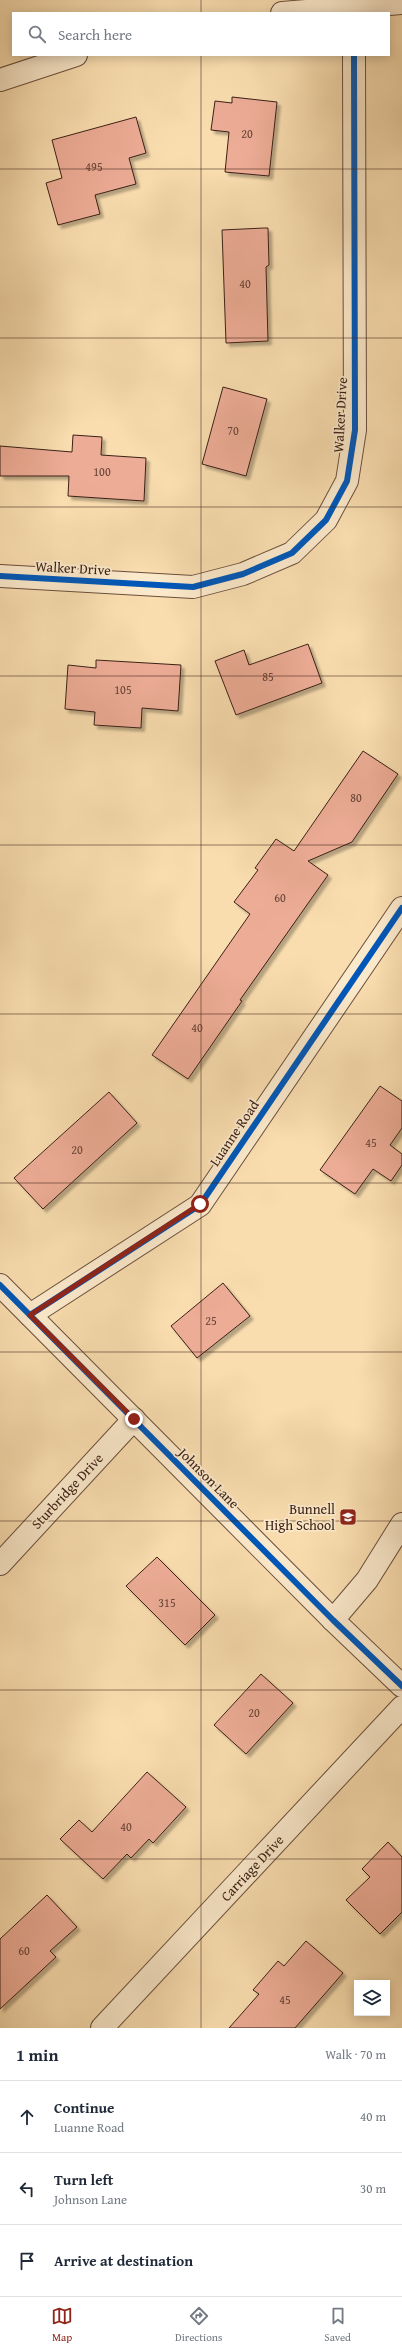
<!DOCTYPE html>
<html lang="en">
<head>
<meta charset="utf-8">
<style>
	:root { --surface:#fff; --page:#f2f2f3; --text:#1f2937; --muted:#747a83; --line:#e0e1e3; --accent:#8f2418 }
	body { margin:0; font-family:"Gentium Book Plus",serif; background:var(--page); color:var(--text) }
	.controls { position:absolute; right:12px; bottom:12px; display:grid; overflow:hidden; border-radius:0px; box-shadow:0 2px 10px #0003 }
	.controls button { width:36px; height:36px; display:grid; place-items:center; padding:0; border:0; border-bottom:1px solid var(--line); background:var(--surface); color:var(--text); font:20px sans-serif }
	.stop { position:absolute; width:12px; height:12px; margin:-9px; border:3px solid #8f2418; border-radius:50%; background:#fff }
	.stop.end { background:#8f2418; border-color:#fff; box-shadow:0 1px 4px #0008 }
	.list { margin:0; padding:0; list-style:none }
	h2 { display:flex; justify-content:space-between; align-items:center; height:52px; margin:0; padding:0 16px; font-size:17px }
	h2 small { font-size:13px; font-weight:400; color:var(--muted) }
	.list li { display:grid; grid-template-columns:26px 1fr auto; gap:12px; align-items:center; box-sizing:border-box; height:72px; padding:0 16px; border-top:1px solid var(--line) }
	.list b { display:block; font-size:15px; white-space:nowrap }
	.list p { margin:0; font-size:13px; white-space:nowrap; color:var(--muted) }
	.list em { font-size:13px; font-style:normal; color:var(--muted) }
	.icon { flex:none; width:22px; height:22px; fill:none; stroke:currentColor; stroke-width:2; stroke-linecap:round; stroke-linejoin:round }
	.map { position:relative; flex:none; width:402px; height:2028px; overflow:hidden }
	.search { position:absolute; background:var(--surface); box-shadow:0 2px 10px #0003; left:12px; right:12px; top:12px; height:44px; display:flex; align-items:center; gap:10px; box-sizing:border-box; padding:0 14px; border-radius:0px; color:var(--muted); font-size:15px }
	.sheet { height:268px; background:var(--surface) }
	nav { display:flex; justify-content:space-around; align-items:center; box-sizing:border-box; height:56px; border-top:1px solid var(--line); background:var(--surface); font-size:11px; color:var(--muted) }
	nav a { display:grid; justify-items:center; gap:2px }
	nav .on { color:var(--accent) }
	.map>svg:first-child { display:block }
</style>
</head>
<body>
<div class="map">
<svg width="402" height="2028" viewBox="0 0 402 2028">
	<defs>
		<filter id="shadow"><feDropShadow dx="3.5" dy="3.5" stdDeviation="1" flood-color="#0004"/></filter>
	</defs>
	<rect width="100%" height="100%" fill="#f9ddaf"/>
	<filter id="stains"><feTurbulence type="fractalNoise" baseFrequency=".005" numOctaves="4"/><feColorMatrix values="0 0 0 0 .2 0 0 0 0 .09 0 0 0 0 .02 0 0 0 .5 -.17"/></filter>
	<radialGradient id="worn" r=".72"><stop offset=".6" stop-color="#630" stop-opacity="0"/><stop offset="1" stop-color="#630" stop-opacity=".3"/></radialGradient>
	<g fill="#edac96" stroke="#3b2016" filter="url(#shadow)">
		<polygon points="232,97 277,102 269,176 225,172 229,132 211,130 215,101 232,103"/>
		<polygon points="136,117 146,153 129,158 136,184 95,195 100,214 58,225 46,183 62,178 52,140"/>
		<polygon points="264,228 268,228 269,265 266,267 268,341 226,343 222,230"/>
		<polygon points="223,387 267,399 246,476 202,464"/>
		<polygon points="73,435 102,437 101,455 146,458 144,501 68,496 69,476 0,476 0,446 72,452"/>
		<polygon points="308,644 322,683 236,715 215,661 244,650 249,665"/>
		<polygon points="96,660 181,665 178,711 142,708 141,728 94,725 95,712 65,709 68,665 96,668"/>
		<polygon points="363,751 398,774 352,842 308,861 328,875 240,1000 242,1001 188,1079 152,1055 250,914 234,902 258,870 255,868 276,839 294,851"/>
		<polygon points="380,1086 402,1101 402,1128 390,1145 402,1154 402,1165 391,1181 373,1169 355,1194 320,1170"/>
		<polygon points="109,1092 137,1123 43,1209 14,1178"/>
		<polygon points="223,1283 250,1316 197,1358 171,1326"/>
		<polygon points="157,1557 215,1615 185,1645 126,1586"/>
		<polygon points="261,1674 293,1703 246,1754 214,1725"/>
		<polygon points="147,1772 186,1807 153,1843 149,1839 131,1858 127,1854 103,1879 60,1839 79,1820 92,1832"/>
		<polygon points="388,1842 402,1857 402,1912 380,1934 346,1900 370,1877 362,1869"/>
		<polygon points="47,1895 77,1927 50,1951 56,1957 0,2009 0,1939"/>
		<polygon points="306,1941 343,1973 295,2028 229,2028 259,1994 253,1990 278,1961 284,1966"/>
	</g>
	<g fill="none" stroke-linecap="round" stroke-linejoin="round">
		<g stroke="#6a4f3c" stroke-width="24">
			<g id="minor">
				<polyline points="282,13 402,3"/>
				<polyline points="0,80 76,55"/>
				<polyline points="0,576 193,587 243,574 292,553 326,520 347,481 355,430 354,55"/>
				<polyline points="0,1285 333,1620 402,1686"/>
				<polyline points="30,1315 200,1205 402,908"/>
				<polyline points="0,1564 134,1419"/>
				<polyline points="333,1620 367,1580 402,1524"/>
				<polyline points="102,2028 402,1707"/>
			</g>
		</g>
		<use href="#minor" stroke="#fbe9cb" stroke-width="22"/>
		<g stroke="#fbe9cb" stroke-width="8">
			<g id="cycleway">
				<polyline points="0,576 193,587 243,574 292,553 326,520 347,481 355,430 354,55"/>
				<polyline points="0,1285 333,1620 402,1686"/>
				<polyline points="30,1315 200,1205 402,908"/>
			</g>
		</g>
		<use href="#cycleway" stroke="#0057b8" stroke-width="6"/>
	</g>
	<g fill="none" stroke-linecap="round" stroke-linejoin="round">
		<polyline stroke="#8f2418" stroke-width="5" points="134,1419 30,1315 200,1204"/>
	</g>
	<path fill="none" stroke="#3b2016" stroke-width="1" stroke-opacity="0.55" d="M201,0v13M201,55v1973M0,169h402M0,338h402M0,507h402M0,676h402M0,845h402M0,1014h402M0,1183h402M0,1352h402M0,1521h402M0,1690h402M0,1859h402"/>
	<defs>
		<g id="school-square" transform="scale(0.9)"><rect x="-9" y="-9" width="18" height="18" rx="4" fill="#8f2418" stroke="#fbe9cb"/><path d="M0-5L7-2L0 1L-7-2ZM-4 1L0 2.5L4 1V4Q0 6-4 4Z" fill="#fff"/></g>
	</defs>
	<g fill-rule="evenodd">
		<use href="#school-square" x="348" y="1517"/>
	</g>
	<g text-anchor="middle" stroke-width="3.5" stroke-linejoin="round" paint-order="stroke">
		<g font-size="12" fill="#684336">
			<text x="247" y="138">20</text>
			<text x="94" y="171">495</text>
			<text x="245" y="288">40</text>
			<text x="233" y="435">70</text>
			<text x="102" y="476">100</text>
			<text x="268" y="681">85</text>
			<text x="123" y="694">105</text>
			<text x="356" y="802">80</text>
			<text x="280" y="902">60</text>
			<text x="197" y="1032">40</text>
			<text x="371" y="1147">45</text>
			<text x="77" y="1154">20</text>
			<text x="211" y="1325">25</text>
			<text x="167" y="1607">315</text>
			<text x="254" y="1717">20</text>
			<text x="126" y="1831">40</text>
			<text x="24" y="1955">60</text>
			<text x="285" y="2004">45</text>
		</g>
		<g font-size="14" fill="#3b2016" stroke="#fbe9cb">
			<text transform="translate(340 415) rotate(-87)" y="5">Walker Drive</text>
			<text transform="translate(73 568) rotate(3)" y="5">Walker Drive</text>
			<text transform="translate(234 1133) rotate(-56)" y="5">Luanne Road</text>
			<text transform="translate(209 1478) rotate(45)" y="5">Johnson Lane</text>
			<text transform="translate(67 1491) rotate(-47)" y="5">Sturbridge Drive</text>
			<text transform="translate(252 1868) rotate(-47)" y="5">Carriage Drive</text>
		</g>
		<g font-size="14" fill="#3b2016" stroke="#fbe9cb" text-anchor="end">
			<text x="335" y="1514">Bunnell<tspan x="335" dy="16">High School</tspan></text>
		</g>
	</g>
	<rect width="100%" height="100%" filter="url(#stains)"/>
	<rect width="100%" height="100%" fill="url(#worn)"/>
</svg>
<div class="controls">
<button><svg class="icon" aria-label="layers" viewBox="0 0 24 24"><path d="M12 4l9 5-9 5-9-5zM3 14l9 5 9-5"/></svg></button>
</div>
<div class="stop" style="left:200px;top:1204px"></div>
<div class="stop end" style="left:134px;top:1419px"></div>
<div class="search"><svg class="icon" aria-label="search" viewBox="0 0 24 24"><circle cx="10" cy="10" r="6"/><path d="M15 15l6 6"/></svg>Search here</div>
</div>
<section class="sheet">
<h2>1 min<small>Walk · 70 m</small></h2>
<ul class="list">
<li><svg class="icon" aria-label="ahead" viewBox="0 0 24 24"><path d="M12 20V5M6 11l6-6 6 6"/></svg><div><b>Continue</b><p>Luanne Road</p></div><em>40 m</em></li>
<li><svg class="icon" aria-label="left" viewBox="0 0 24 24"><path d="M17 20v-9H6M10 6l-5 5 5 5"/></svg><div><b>Turn left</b><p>Johnson Lane</p></div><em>30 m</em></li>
<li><svg class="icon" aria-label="arrive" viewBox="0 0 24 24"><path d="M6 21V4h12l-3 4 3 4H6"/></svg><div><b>Arrive at destination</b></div></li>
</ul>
</section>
<nav>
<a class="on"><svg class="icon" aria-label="map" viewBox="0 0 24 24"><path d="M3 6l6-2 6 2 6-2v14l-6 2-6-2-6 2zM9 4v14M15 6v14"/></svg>Map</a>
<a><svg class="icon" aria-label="directions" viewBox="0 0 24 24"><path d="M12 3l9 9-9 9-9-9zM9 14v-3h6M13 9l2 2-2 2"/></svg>Directions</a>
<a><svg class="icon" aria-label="saved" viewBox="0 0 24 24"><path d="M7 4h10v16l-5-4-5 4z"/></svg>Saved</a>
</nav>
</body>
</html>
